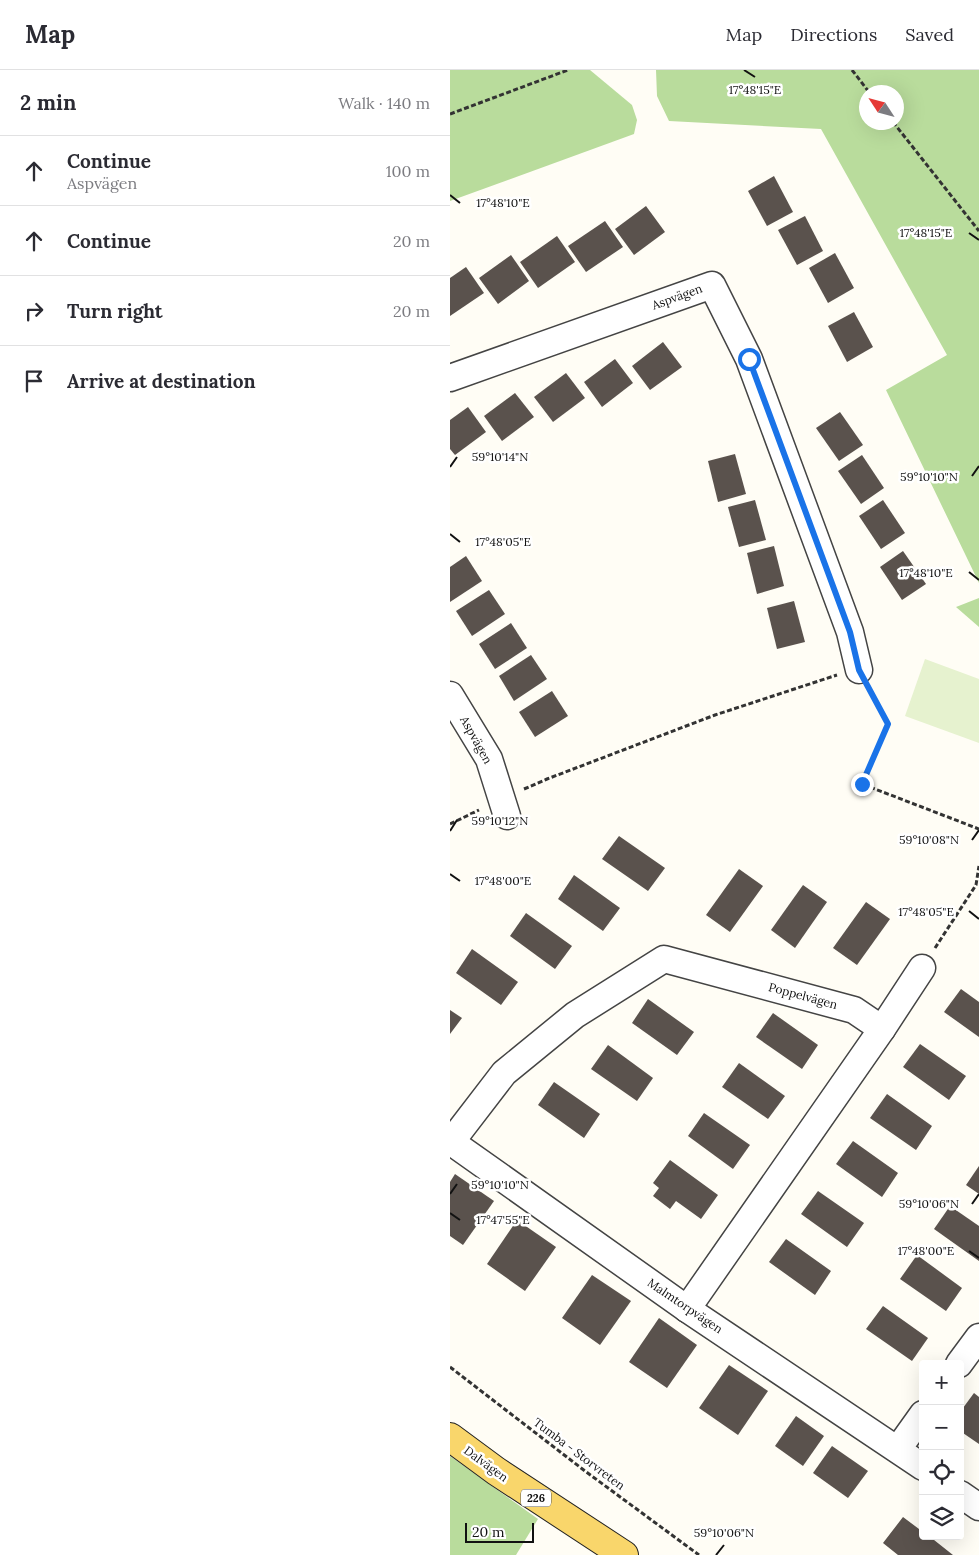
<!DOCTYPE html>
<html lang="en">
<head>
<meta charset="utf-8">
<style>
	:root { --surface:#fff; --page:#f7f7f7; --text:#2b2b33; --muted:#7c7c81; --line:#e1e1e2 }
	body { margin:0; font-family:Lora,serif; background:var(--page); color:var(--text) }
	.controls { position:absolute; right:15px; bottom:15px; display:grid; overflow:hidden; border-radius:5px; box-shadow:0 5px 20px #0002 }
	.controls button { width:45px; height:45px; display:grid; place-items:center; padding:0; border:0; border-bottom:1px solid var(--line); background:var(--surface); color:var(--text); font:25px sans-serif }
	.compass { position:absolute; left:409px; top:15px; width:45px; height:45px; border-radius:50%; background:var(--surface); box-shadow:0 5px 20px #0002; rotate:306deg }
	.scale { position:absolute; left:15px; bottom:12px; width:69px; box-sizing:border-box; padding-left:5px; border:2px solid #111; border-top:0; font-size:14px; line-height:18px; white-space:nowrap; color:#111; -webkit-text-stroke:4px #fff; paint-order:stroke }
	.stop { position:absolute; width:15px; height:15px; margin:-11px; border:4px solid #1a73e8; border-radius:50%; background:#fff }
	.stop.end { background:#1a73e8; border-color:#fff; box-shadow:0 1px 5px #0008 }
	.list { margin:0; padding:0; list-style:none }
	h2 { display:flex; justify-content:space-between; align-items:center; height:65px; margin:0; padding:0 20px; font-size:21px }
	h2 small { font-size:16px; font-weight:400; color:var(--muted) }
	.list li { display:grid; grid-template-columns:32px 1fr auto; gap:15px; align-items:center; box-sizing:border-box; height:70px; padding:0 20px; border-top:1px solid var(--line) }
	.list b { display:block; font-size:19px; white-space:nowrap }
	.list p { margin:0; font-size:16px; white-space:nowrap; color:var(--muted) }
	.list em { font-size:16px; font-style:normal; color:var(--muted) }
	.icon { flex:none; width:28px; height:28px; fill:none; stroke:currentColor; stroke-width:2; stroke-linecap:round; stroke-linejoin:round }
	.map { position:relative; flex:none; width:529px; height:1485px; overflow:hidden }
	header { display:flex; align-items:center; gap:30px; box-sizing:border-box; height:70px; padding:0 25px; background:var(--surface); border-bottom:1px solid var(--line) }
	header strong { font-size:24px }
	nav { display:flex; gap:28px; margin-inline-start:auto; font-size:18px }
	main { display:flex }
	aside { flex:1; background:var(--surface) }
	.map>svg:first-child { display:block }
</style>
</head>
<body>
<header>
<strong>Map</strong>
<nav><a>Map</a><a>Directions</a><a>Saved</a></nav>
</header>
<main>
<aside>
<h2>2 min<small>Walk · 140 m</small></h2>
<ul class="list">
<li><svg class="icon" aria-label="ahead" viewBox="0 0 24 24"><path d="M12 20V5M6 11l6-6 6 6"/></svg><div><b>Continue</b><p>Aspvägen</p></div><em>100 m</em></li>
<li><svg class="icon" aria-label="ahead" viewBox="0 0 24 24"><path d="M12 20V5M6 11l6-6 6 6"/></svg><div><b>Continue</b></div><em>20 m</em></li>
<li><svg class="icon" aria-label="right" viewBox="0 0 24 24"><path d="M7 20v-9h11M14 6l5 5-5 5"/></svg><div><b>Turn right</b></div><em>20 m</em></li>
<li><svg class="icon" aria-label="arrive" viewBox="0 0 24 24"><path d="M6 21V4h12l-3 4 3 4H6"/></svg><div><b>Arrive at destination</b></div></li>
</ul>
</aside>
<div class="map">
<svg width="529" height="1485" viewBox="0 0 529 1485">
	<rect width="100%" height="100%" fill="#fffdf5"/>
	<g fill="#b9dc9c" fill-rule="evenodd">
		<polygon points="0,0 140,0 182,35 187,50 184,64 0,131"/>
		<path d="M206,0h323v513l-93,-193 61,-35 -126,-226 -152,-8 -12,-25zM447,22v30h-30v-30z"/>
		<polygon points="529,528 529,557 506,537"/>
		<polygon points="0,1386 88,1449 66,1485 0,1485"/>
	</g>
	<polygon fill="#e6f2cf" points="475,589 529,609 529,673 455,646"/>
	<g fill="#5a524d">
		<polygon points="324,106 343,142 317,156 298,121"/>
		<polygon points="196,136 215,162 184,185 165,159"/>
		<polygon points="355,146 373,181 347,195 328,160"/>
		<polygon points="155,151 173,177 136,202 118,176"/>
		<polygon points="107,166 125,192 88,218 70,192"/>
		<polygon points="385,183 404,218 378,233 359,198"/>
		<polygon points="61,185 79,211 48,234 29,208"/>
		<polygon points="16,197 34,223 0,246 0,208"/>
		<polygon points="404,242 423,277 397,292 378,256"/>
		<polygon points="213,272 232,297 200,320 182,296"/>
		<polygon points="165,289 183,313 152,337 134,312"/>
		<polygon points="116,303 135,328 103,352 84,327"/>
		<polygon points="65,323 84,347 52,371 34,346"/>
		<polygon points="18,337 36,362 5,385 0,379 0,350"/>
		<polygon points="390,342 413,375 389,391 366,358"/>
		<polygon points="285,384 296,424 268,432 258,391"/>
		<polygon points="412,385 434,418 411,434 388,401"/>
		<polygon points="305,430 316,470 289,477 278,437"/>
		<polygon points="433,430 455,463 431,479 409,446"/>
		<polygon points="324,476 334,516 307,524 297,483"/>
		<polygon points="453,481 476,514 452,530 430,497"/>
		<polygon points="16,486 32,511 0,532 0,497"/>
		<polygon points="39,520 55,544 22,566 6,541"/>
		<polygon points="344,531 355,572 327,579 317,538"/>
		<polygon points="61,553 77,578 45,599 29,574"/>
		<polygon points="81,585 97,609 64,631 49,606"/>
		<polygon points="102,621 118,646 85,667 69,642"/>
		<polygon points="169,766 215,798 198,821 152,789"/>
		<polygon points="289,799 313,816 280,862 256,845"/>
		<polygon points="124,805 170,838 153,861 108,829"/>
		<polygon points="353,815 377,832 345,878 321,860"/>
		<polygon points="416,832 440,849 407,895 383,878"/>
		<polygon points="76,843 122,876 105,899 60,866"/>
		<polygon points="22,879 68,912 51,935 6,903"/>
		<polygon points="511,919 529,932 529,967 494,942"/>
		<polygon points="198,929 244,962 227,985 182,953"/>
		<polygon points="0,940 12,948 0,964"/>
		<polygon points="323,943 368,975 352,999 306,967"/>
		<polygon points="470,974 516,1006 499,1030 453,997"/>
		<polygon points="158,975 203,1008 187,1031 141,999"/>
		<polygon points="289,993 335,1026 318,1049 272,1017"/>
		<polygon points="104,1012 150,1044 134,1068 88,1035"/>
		<polygon points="437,1024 482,1056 466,1080 420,1048"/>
		<polygon points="254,1043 300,1075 283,1099 238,1066"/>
		<polygon points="403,1071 448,1103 432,1127 386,1094"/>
		<polygon points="220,1090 268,1125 251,1149 226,1131 220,1139 203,1126 209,1118 203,1113"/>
		<polygon points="529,1096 529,1124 516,1115"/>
		<polygon points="5,1104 44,1131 13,1175 0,1166 0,1112"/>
		<polygon points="368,1121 414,1153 397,1177 351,1144"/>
		<polygon points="500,1136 529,1156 529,1191 484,1159"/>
		<polygon points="67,1150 106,1177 75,1221 37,1194"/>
		<polygon points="336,1169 381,1201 365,1225 319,1192"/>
		<polygon points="467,1185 512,1218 496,1241 450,1209"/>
		<polygon points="142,1205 181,1231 150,1275 112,1248"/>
		<polygon points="433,1236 478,1268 462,1291 416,1259"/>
		<polygon points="209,1248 247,1275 217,1318 179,1292"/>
		<polygon points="279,1295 318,1321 288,1365 249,1338"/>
		<polygon points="524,1323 529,1327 529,1374 510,1361 510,1342"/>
		<polygon points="346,1346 374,1366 353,1396 325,1376"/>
		<polygon points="382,1376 418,1401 398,1428 363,1403"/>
		<polygon points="453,1447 473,1462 473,1466 479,1466 503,1485 448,1485 433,1473"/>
	</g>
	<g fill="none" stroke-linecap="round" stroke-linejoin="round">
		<g stroke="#444" stroke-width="29">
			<g id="minor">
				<polyline points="0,308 262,215 299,289 400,562 409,600"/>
				<polyline points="0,625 39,689 57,746"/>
				<polyline points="0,1071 237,1239 473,1397"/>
				<polyline points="1,1072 54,1003 125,945 214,889 404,940 432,959"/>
				<polyline points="237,1239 432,959 472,898"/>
				<polyline points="509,1294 529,1267"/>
				<polyline points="448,1379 473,1344"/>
				<polyline points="510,1424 529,1437"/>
			</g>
		</g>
		<g stroke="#222" stroke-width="30">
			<polyline id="major" points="0,1367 46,1401 174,1485"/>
		</g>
		<g stroke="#333" stroke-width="3" stroke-dasharray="5 2.5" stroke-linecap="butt">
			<polyline points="402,0 419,22"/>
			<polyline points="0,44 118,0"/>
			<polyline points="443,52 529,161"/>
			<polyline points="420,621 439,654 412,714 529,759"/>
			<polyline points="74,719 97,709 265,645 387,605"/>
			<polyline points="0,754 29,740"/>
			<polyline points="485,878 526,815 529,796"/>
			<polyline points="0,1297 135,1401 249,1485"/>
		</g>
		<use href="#minor" stroke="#fff" stroke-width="26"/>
		<use href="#major" stroke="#f9d66b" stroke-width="28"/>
	</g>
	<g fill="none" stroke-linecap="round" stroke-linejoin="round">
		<polyline stroke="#1a73e8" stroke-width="6" points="299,289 400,562 409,600 438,654 412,714"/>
	</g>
	<path fill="none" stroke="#111" stroke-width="2" d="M294,0l11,7M0,125l10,8M519,163l10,7M0,397l7,-10M522,406l7,-10M0,464l10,8M519,502l10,8M0,761l7,-11M522,770l7,-10M0,804l10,7M519,841l10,8M0,1124l7,-10M522,1134l7,-10M0,1143l10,7M519,1181l10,7M266,1485l8,-10"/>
	<g text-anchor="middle" stroke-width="5" stroke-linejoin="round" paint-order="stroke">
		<rect fill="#fff" stroke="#585858" stroke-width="1" x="71" y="1419.5" width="30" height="17" rx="4"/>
		<g font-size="11" font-weight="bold" fill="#111">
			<text x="86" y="1432">226</text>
		</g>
		<g font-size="12" fill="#111" stroke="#fff">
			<text transform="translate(227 227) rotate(-20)" y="4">Aspvägen</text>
			<text transform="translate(26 670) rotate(61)" y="4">Aspvägen</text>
			<text transform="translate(353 926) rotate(15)" y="4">Poppelvägen</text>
			<text transform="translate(235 1236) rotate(34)" y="4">Malmtorpvägen</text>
			<text transform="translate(129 1384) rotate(37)" y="4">Tumba - Storvreten</text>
			<text transform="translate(36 1394) rotate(36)" y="4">Dalvägen</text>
		</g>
	</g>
	<g font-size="12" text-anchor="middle" fill="#111" stroke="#fff" stroke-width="5" stroke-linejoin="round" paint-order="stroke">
		<text x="305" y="24">17°48'15"E</text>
		<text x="53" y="137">17°48'10"E</text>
		<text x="476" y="167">17°48'15"E</text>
		<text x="50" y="391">59°10'14"N</text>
		<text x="479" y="411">59°10'10"N</text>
		<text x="53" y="476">17°48'05"E</text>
		<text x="476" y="507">17°48'10"E</text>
		<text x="50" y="755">59°10'12"N</text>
		<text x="479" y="774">59°10'08"N</text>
		<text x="53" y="815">17°48'00"E</text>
		<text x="476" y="846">17°48'05"E</text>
		<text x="50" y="1119">59°10'10"N</text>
		<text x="479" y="1138">59°10'06"N</text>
		<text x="53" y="1154">17°47'55"E</text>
		<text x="476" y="1185">17°48'00"E</text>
		<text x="274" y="1467">59°10'06"N</text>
	</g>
</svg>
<div class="controls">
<button>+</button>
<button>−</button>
<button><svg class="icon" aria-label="locate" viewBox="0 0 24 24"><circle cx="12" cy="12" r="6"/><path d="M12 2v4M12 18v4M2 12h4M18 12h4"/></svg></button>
<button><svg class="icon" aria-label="layers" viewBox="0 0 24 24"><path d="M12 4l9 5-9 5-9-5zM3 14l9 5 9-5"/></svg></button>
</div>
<svg class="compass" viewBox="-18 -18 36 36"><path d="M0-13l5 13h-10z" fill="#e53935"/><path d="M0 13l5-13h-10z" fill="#7c7c81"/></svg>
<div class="scale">20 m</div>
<div class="stop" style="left:299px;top:289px"></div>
<div class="stop end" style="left:412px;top:714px"></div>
</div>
</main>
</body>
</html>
